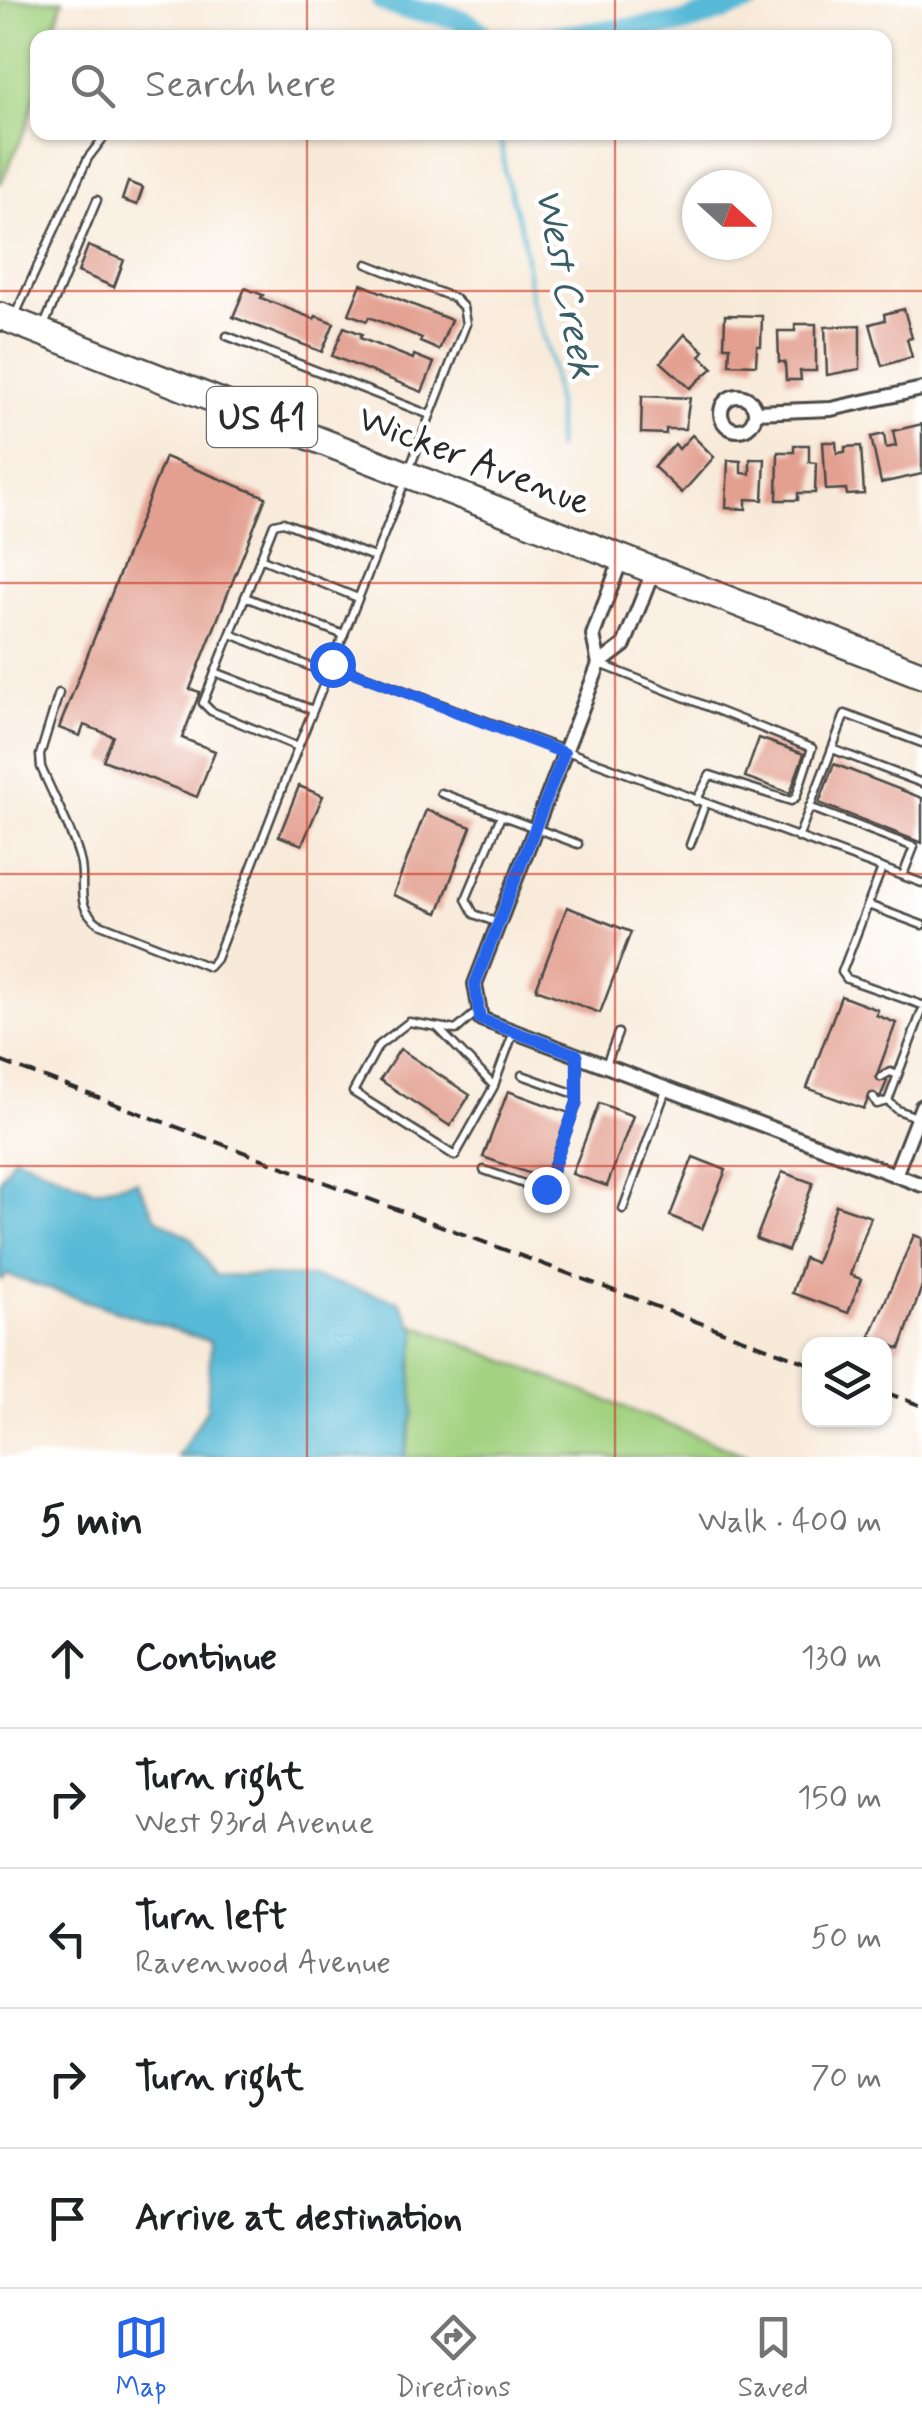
<!DOCTYPE html>
<html lang="en">
<head>
<meta charset="utf-8">
<style>
	:root { --surface:#fff; --page:#f2f2f2; --text:#202124; --muted:#757577; --line:#e0e0e0; --accent:#2563eb }
	body { margin:0; font-family:Mynerve,sans-serif; background:var(--page); color:var(--text) }
	.controls { position:absolute; right:30px; bottom:30px; display:grid; overflow:hidden; border-radius:20px; box-shadow:0 2px 8px #0004 }
	.controls button { width:90px; height:90px; display:grid; place-items:center; padding:0; border:0; border-bottom:2px solid var(--line); background:var(--surface); color:var(--text); font:50px sans-serif }
	.compass { position:absolute; left:682px; top:170px; width:90px; height:90px; border-radius:50%; background:var(--surface); box-shadow:0 2px 8px #0004; rotate:111deg }
	.stop { position:absolute; width:30px; height:30px; margin:-22px; border:8px solid #2563eb; border-radius:50%; background:#fff }
	.stop.end { background:#2563eb; border-color:#fff; box-shadow:0 2px 10px #0008 }
	.list { margin:0; padding:0; list-style:none }
	h2 { display:flex; justify-content:space-between; align-items:center; height:130px; margin:0; padding:0 40px; font-size:42px }
	h2 small { font-size:32px; font-weight:400; color:var(--muted) }
	.list li { display:grid; grid-template-columns:65px 1fr auto; gap:30px; align-items:center; box-sizing:border-box; height:140px; padding:0 40px; border-top:2px solid var(--line) }
	.list b { display:block; font-size:38px; white-space:nowrap }
	.list p { margin:0; font-size:32px; white-space:nowrap; color:var(--muted) }
	.list em { font-size:32px; font-style:normal; color:var(--muted) }
	.icon { flex:none; width:55px; height:55px; fill:none; stroke:currentColor; stroke-width:2; stroke-linecap:round; stroke-linejoin:round }
	.map { position:relative; flex:none; width:922px; height:1457px; overflow:hidden }
	.search { position:absolute; background:var(--surface); box-shadow:0 2px 8px #0004; left:30px; right:30px; top:30px; height:110px; display:flex; align-items:center; gap:25px; box-sizing:border-box; padding:0 35px; border-radius:20px; color:var(--muted); font-size:38px }
	.sheet { height:830px; background:var(--surface) }
	nav { display:flex; justify-content:space-around; align-items:center; box-sizing:border-box; height:140px; border-top:2px solid var(--line); background:var(--surface); font-size:28px; color:var(--muted) }
	nav a { display:grid; justify-items:center; gap:5px }
	nav .on { color:var(--accent) }
	.map>svg:first-child { display:block }
</style>
</head>
<body>
<div class="map">
<svg width="922" height="1457" viewBox="0 0 922 1457">
	<rect width="100%" height="100%" fill="#fff"/>
	<filter id="ink" filterUnits="userSpaceOnUse"><feTurbulence type="fractalNoise" baseFrequency=".01" numOctaves="2"/><feDisplacementMap in="SourceGraphic" scale="20" xChannelSelector="R" yChannelSelector="G"/><feConvolveMatrix kernelMatrix="1 2 1 2 8 2 1 2 1" color-interpolation-filters="sRGB"/></filter>
	<filter id="wash" filterUnits="userSpaceOnUse"><feTurbulence type="fractalNoise" baseFrequency=".0048" numOctaves="4" result="noise"/><feDisplacementMap in="SourceGraphic" scale="40" xChannelSelector="R" yChannelSelector="G"/><feGaussianBlur stdDeviation="2.25" result="paint"/><feColorMatrix in="noise" values="0 0 0 0 0 0 0 0 0 0 0 0 0 0 0 0 0 1.4 0 .05"/><feComposite in="paint" operator="in"/></filter>
	<g filter="url(#wash)">
		<rect width="100%" height="100%" fill="#f8ead9"/>
		<g fill="#a3d281" stroke="#677e56" stroke-width="2.5">
			<polygon points="0,0 63,0 51,37 38,38 37,85 27,126 0,185"/>
			<path d="M412,1324l338,133h-346c11,-29 8,-56 8,-86 0,-16 8,-32 0,-47z"/>
		</g>
		<polygon fill="#57b9d5" stroke="#417280" stroke-width="2.5" points="14,1156 93,1190 137,1181 156,1218 191,1238 215,1275 314,1277 399,1301 417,1332 412,1366 414,1412 404,1457 178,1457 207,1409 211,1342 7,1275 0,1280 0,1180"/>
		<g fill="none" stroke-linecap="round" stroke-linejoin="round">
			<polyline stroke="#57b9d5" stroke-width="4" points="500,132 505,173 523,236 531,298 550,358 557,407 557,449"/>
			<g stroke="#57b9d5" stroke-width="22">
				<path d="M382,0c35,20 71,3 104,38"/>
				<polyline points="543,38 684,23 751,0"/>
			</g>
		</g>
		<g id="blocks">
			<g fill="#e3a091">
				<polygon points="128,182 143,188 137,205 122,200"/>
				<polygon points="88,246 124,260 114,287 78,272"/>
				<polygon points="361,284 451,320 439,350 420,342 422,338 369,317 367,321 349,314"/>
				<polygon points="245,288 263,295 261,298 314,319 316,316 334,323 322,352 233,317"/>
				<polygon points="904,309 912,338 907,339 912,357 882,366 870,324 885,320 884,314"/>
				<polygon points="725,315 762,316 761,346 757,346 756,365 729,364 730,346 724,346"/>
				<polygon points="795,324 816,324 816,371 800,371 801,380 786,380 785,362 779,362 778,331 795,331"/>
				<polygon points="860,325 860,369 827,375 825,327"/>
				<polygon points="344,327 362,334 360,338 413,359 414,355 434,363 422,392 332,356"/>
				<polygon points="685,334 704,351 700,356 713,368 690,388 661,362"/>
				<polygon points="642,396 690,398 685,429 666,429 666,434 641,433"/>
				<polygon points="922,424 922,474 881,483 871,437 884,434 886,448 896,446 893,431"/>
				<polygon points="692,435 714,457 682,493 654,467 675,444 679,449"/>
				<polygon points="823,442 836,442 837,453 845,452 845,447 861,446 864,494 847,495 846,489 826,490"/>
				<polygon points="794,445 809,445 809,462 816,463 815,493 798,493 798,500 777,500 778,452 794,452"/>
				<polygon points="165,457 266,497 190,689 200,692 182,738 215,751 197,797 103,760 113,736 84,725 80,736 59,728"/>
				<polygon points="750,459 765,459 763,500 746,499 746,509 726,508 728,460 741,461 741,473 750,474"/>
				<polygon points="759,738 804,754 790,793 745,777"/>
				<polygon points="834,764 922,798 922,843 819,803"/>
				<polygon points="299,786 323,796 302,845 279,836"/>
				<polygon points="426,810 471,827 438,913 393,895"/>
				<polygon points="567,907 631,932 600,1013 536,989"/>
				<polygon points="841,996 878,1010 876,1015 896,1023 876,1077 887,1081 880,1098 870,1094 864,1109 807,1088"/>
				<polygon points="400,1049 470,1095 450,1126 380,1080"/>
				<polygon points="508,1091 569,1113 545,1179 483,1157"/>
				<polygon points="599,1103 633,1116 607,1186 572,1174"/>
				<polygon points="693,1157 726,1170 702,1229 670,1216"/>
				<polygon points="782,1172 813,1183 788,1251 756,1239"/>
				<polygon points="836,1205 871,1217 850,1275 861,1279 848,1313 792,1293 804,1258 816,1263"/>
				<polygon points="914,1235 922,1238 922,1286 900,1349 870,1336"/>
			</g>
		</g>
	</g>
	<g filter="url(#ink)">
		<use href="#blocks" fill-opacity="0" stroke="#4a4845" stroke-width="2.5"/>
		<g fill="none" stroke-linecap="round" stroke-linejoin="round">
			<g stroke="#4a4845" stroke-width="11">
				<g id="lane">
					<polyline points="367,264 454,298 463,307 466,324 410,467"/>
					<polyline points="16,313 88,158 108,132"/>
					<polyline points="43,328 97,200"/>
					<polyline points="227,336 430,415"/>
					<polyline points="406,479 332,664 922,883"/>
					<polyline points="260,558 358,598"/>
					<polyline points="245,597 344,635"/>
					<polyline points="231,634 328,674"/>
					<polyline points="332,664 298,747 211,711 203,703 274,524 283,522 374,557"/>
					<polyline points="600,664 812,748 796,797 791,801 710,775 696,801"/>
					<polyline points="215,672 313,710"/>
					<path d="M59,693l-19,62 1,12c11,27 35,71 40,97 4,25 -6,41 17,59l111,44 7,-8 82,-212"/>
					<polyline points="832,749 845,714 922,743"/>
					<polyline points="441,793 578,844"/>
					<polyline points="809,807 914,847 903,875"/>
					<polyline points="798,838 832,749 922,783"/>
					<polyline points="690,845 705,804"/>
					<polyline points="882,868 842,972 847,979 922,1005"/>
					<polyline points="868,905 922,925"/>
					<polyline points="498,923 474,914 466,899 501,816"/>
					<polyline points="478,1011 456,1030 409,1022 378,1046 353,1092 455,1156 493,1088 514,1031"/>
					<polyline points="438,1028 494,1086"/>
					<polyline points="606,1065 618,1033"/>
					<polyline points="522,1075 575,1094"/>
					<polyline points="881,1077 890,1072 898,1075"/>
					<polyline points="873,1097 877,1104 888,1101 898,1110 916,1117"/>
					<polyline points="888,1101 922,1011"/>
					<polyline points="484,1170 544,1191 577,1102 577,1057"/>
					<polyline points="623,1209 666,1090"/>
				</g>
			</g>
			<g stroke="#4a4845" stroke-width="18">
				<g id="street">
					<circle cx="738" cy="413" r="17"/>
					<polyline points="755,412 831,409 922,389"/>
					<polyline points="654,569 624,645 599,664 475,984 481,1019 922,1185"/>
					<polyline points="599,664 593,635 622,557"/>
					<polyline points="895,1175 922,1106"/>
				</g>
			</g>
			<g stroke="#4a4845" stroke-width="30">
				<polyline id="highway" points="0,316 922,675"/>
			</g>
			<use href="#lane" stroke="#fff" stroke-width="6"/>
			<use href="#street" stroke="#fff" stroke-width="12"/>
			<use href="#highway" stroke="#fff" stroke-width="25"/>
			<g stroke="#2b2b2b" stroke-width="4" stroke-dasharray="15 8" stroke-linecap="butt">
				<polyline points="0,1061 810,1364"/>
				<polyline points="884,1392 922,1406"/>
			</g>
		</g>
	</g>
	<g fill="none" stroke-linecap="round" stroke-linejoin="round" filter="url(#ink)">
		<polyline stroke="#2563eb" stroke-width="12" points="332,664 564,753 475,984 480,1019 577,1055 577,1102 546,1189"/>
	</g>
	<path fill="none" stroke="#c8321e" stroke-width="2.5" stroke-opacity="0.55" d="M307,0v38M615,0v38M307,132v1325M615,132v1325M0,291h922M0,583h922M0,874h922M0,1166h922"/>
	<g text-anchor="middle" stroke-width="9" stroke-linejoin="round" paint-order="stroke">
		<rect fill="#fff" stroke="#6b6b6b" stroke-width="2.5" x="207" y="387" width="110" height="60" rx="8"/>
		<g font-size="35" font-weight="bold" fill="#2b2b2b">
			<text x="262" y="429">US 41</text>
		</g>
		<g font-size="38" fill="#2b2b2b" stroke="#fff">
			<text transform="translate(475 459) rotate(21)" y="13">Wicker Avenue</text>
		</g>
		<g font-size="40" font-style="italic" fill="#3a5d66" stroke="#fff">
			<text transform="translate(568 283) rotate(79)" y="14">West Creek</text>
		</g>
	</g>
</svg>
<div class="controls">
<button><svg class="icon" aria-label="layers" viewBox="0 0 24 24"><path d="M12 4l9 5-9 5-9-5zM3 14l9 5 9-5"/></svg></button>
</div>
<svg class="compass" viewBox="-18 -18 36 36"><path d="M0-13l5 13h-10z" fill="#e53935"/><path d="M0 13l5-13h-10z" fill="#757577"/></svg>
<div class="stop" style="left:332px;top:664px"></div>
<div class="stop end" style="left:546px;top:1189px"></div>
<div class="search"><svg class="icon" aria-label="search" viewBox="0 0 24 24"><circle cx="10" cy="10" r="6"/><path d="M15 15l6 6"/></svg>Search here</div>
</div>
<section class="sheet">
<h2>5 min<small>Walk · 400 m</small></h2>
<ul class="list">
<li><svg class="icon" aria-label="ahead" viewBox="0 0 24 24"><path d="M12 20V5M6 11l6-6 6 6"/></svg><div><b>Continue</b></div><em>130 m</em></li>
<li><svg class="icon" aria-label="right" viewBox="0 0 24 24"><path d="M7 20v-9h11M14 6l5 5-5 5"/></svg><div><b>Turn right</b><p>West 93rd Avenue</p></div><em>150 m</em></li>
<li><svg class="icon" aria-label="left" viewBox="0 0 24 24"><path d="M17 20v-9H6M10 6l-5 5 5 5"/></svg><div><b>Turn left</b><p>Ravenwood Avenue</p></div><em>50 m</em></li>
<li><svg class="icon" aria-label="right" viewBox="0 0 24 24"><path d="M7 20v-9h11M14 6l5 5-5 5"/></svg><div><b>Turn right</b></div><em>70 m</em></li>
<li><svg class="icon" aria-label="arrive" viewBox="0 0 24 24"><path d="M6 21V4h12l-3 4 3 4H6"/></svg><div><b>Arrive at destination</b></div></li>
</ul>
</section>
<nav>
<a class="on"><svg class="icon" aria-label="map" viewBox="0 0 24 24"><path d="M3 6l6-2 6 2 6-2v14l-6 2-6-2-6 2zM9 4v14M15 6v14"/></svg>Map</a>
<a><svg class="icon" aria-label="directions" viewBox="0 0 24 24"><path d="M12 3l9 9-9 9-9-9zM9 14v-3h6M13 9l2 2-2 2"/></svg>Directions</a>
<a><svg class="icon" aria-label="saved" viewBox="0 0 24 24"><path d="M7 4h10v16l-5-4-5 4z"/></svg>Saved</a>
</nav>
</body>
</html>
